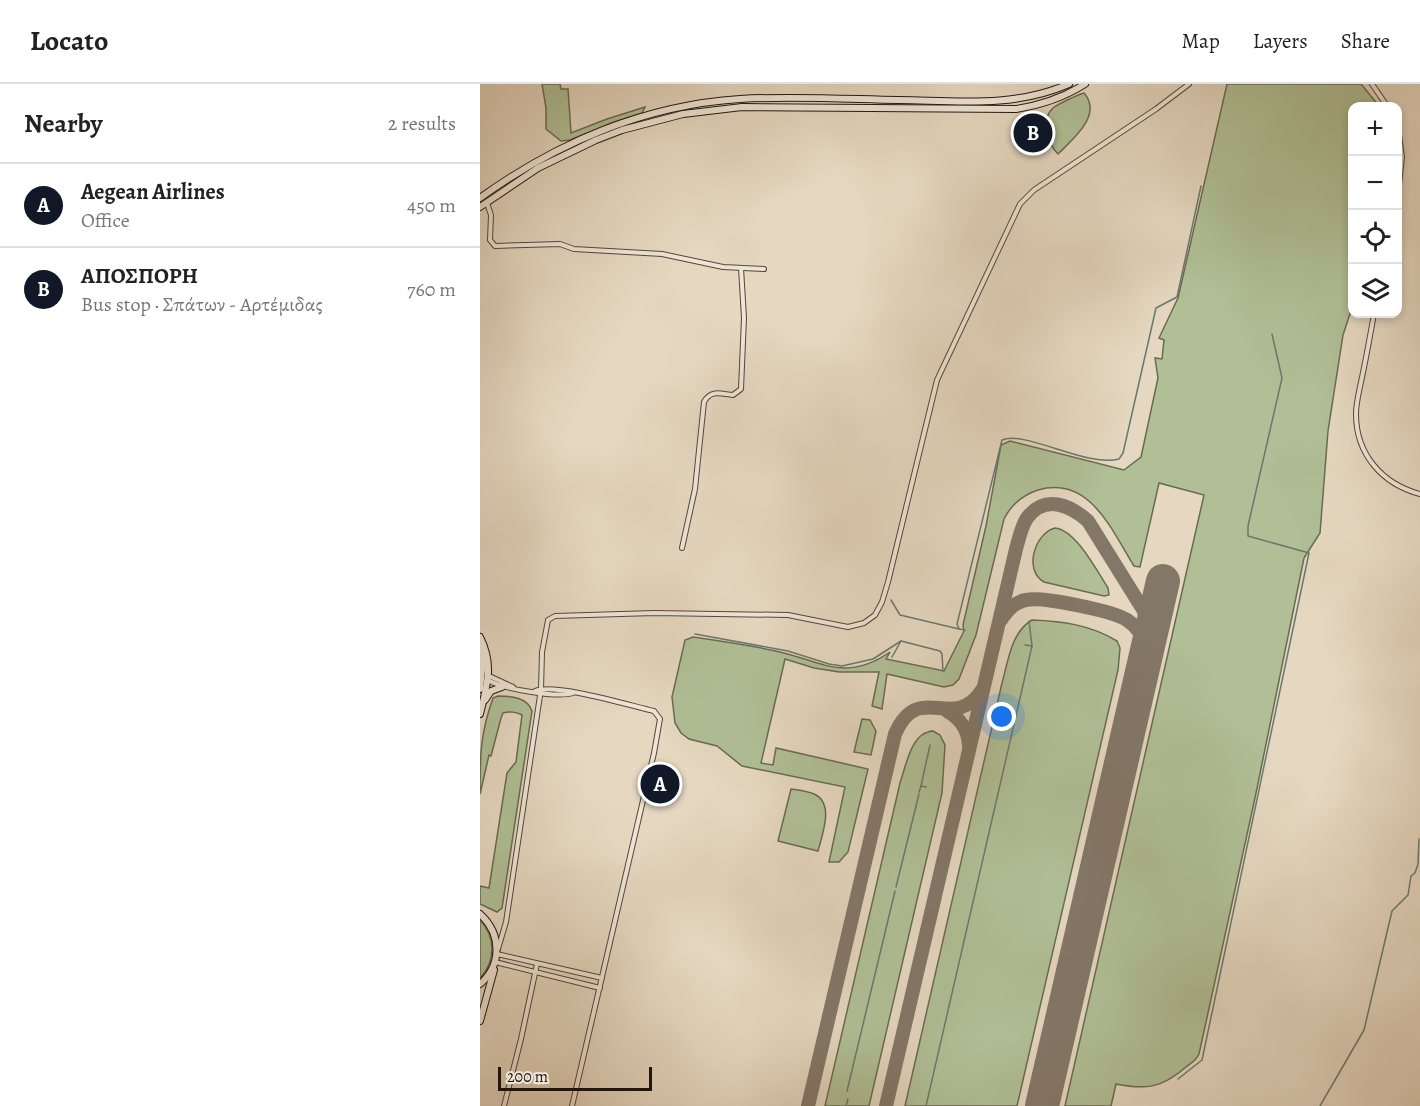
<!DOCTYPE html>
<html lang="en">
<head>
<meta charset="utf-8">
<style>
	:root { --surface:#fff; --page:#f6f6f6; --text:#222; --muted:#767676; --line:#e0e0e0; --accent:#111827 }
	body { margin:0; font-family:Alegreya,serif; background:var(--page); color:var(--text) }
	.controls { position:absolute; right:18px; top:18px; display:grid; overflow:hidden; border-radius:12px; box-shadow:0 3px 9px #0003 }
	.controls button { width:54px; height:54px; display:grid; place-items:center; padding:0; border:0; border-bottom:2px solid var(--line); background:var(--surface); color:var(--text); font:30px sans-serif }
	.scale { position:absolute; left:18px; bottom:15px; width:154px; box-sizing:border-box; padding-left:6px; border:3px solid #211710; border-top:0; font-size:16px; line-height:21px; white-space:nowrap; color:#211710; -webkit-text-stroke:4px #eee5d6; paint-order:stroke }
	.you { position:absolute; left:522px; top:633px; width:21px; height:21px; margin:-15px; border:4px solid #fff; border-radius:50%; background:#1a73e8; box-shadow:0 0 0 9px #1a73e833 }
	.badge { display:grid; place-items:center; width:39px; height:39px; border-radius:50%; background:var(--accent); color:#fff; font-size:20px; font-weight:700 }
	.pin { position:absolute; translate:-50% -50%; border:3px solid #fff; box-shadow:0 2px 6px #0006 }
	.list { margin:0; padding:0; list-style:none }
	h2 { display:flex; justify-content:space-between; align-items:center; height:78px; margin:0; padding:0 24px; font-size:26px }
	h2 small { font-size:20px; font-weight:400; color:var(--muted) }
	.list li { display:grid; grid-template-columns:39px 1fr auto; gap:18px; align-items:center; box-sizing:border-box; height:84px; padding:0 24px; border-top:2px solid var(--line) }
	.list b { display:block; font-size:22px; white-space:nowrap }
	.list p { margin:0; font-size:20px; white-space:nowrap; color:var(--muted) }
	.list em { font-size:20px; font-style:normal; color:var(--muted) }
	.icon { flex:none; width:33px; height:33px; fill:none; stroke:currentColor; stroke-width:2; stroke-linecap:round; stroke-linejoin:round }
	.map { position:relative; flex:none; width:940px; height:1022px; overflow:hidden }
	header { display:flex; align-items:center; gap:36px; box-sizing:border-box; height:84px; padding:0 30px; background:var(--surface); border-bottom:2px solid var(--line) }
	header strong { font-size:28px }
	nav { display:flex; gap:33px; margin-inline-start:auto; font-size:21px }
	main { display:flex }
	aside { flex:1; background:var(--surface) }
	.map>svg:first-child { display:block }
</style>
</head>
<body>
<header>
<strong>Locato</strong>
<nav><a>Map</a><a>Layers</a><a>Share</a></nav>
</header>
<main>
<aside>
<h2>Nearby<small>2 results</small></h2>
<ul class="list">
<li><span class="badge">A</span><div><b>Aegean Airlines</b><p>Office</p></div><em>450 m</em></li>
<li><span class="badge">B</span><div><b>ΑΠΟΣΠΟΡΗ</b><p>Bus stop · Σπάτων - Αρτέμιδας</p></div><em>760 m</em></li>
</ul>
</aside>
<div class="map">
<svg width="940" height="1022" viewBox="0 0 940 1022">
	<rect width="100%" height="100%" fill="#e5d7c0"/>
	<filter id="stains"><feTurbulence type="fractalNoise" baseFrequency=".00333" numOctaves="4"/><feColorMatrix values="0 0 0 0 .2 0 0 0 0 .09 0 0 0 0 .02 0 0 0 .5 -.17"/></filter>
	<radialGradient id="worn" r=".72"><stop offset=".6" stop-color="#630" stop-opacity="0"/><stop offset="1" stop-color="#630" stop-opacity=".3"/></radialGradient>
	<g fill="#b0bf96" stroke="#686b53" stroke-width="1.5">
		<polygon points="62,0 80,0 81,5 88,5 91,49 127,35 165,23 162,29 131,39 90,56 81,57 66,45 66,24"/>
		<path d="M747,0h134l18,22h-27v202l-9,27 -15,96 -8,102 -16,25 -49,240 -56,256c-3,7 -8,9 -13,13 -24,21 -40,23 -70,17l-5,22h-46l139,-611 -45,-12 -19,84 -6,-1c-22,-35 -44,-91 -96,-76 -15,5 -27,15 -34,29l-28,116 -17,44 -6,6 -9,2 -57,-13 -5,35 -10,-3 7,-34h-40l-25,-4 -29,-9 -24,104 12,2 3,-17 92,21 -20,83 -9,10h-10l16,-75 -103,-21 -25,-20 -28,-7 -8,-6 -6,-10 -3,-26 13,-57 8,-3c28,4 55,8 83,14 45,10 69,32 114,1l-4,7 58,12 20,-40 -1,-6 23,-99 15,-81 9,-4 114,29 17,-13 17,-79 -3,-20 7,1 2,-19 -5,-2 19,-40z"/>
		<path d="M604,9c19,22 -11,46 -26,61 -10,-10 -18,-34 -5,-46 5,-4 24,-13 31,-15z"/>
		<path d="M575,444c21,2 42,43 53,60l1,7 -5,1 -60,-14c-21,-12 -9,-49 11,-54z"/>
		<path d="M552,536c30,1 59,5 85,21l3,7 -2,22 -101,436h-112l97,-423c6,-21 9,-51 30,-63z"/>
		<path d="M18,612c13,0 29,1 34,15l-30,197 -5,4 -17,-8v-18l9,2 18,-115 9,-11 6,-47c-5,-3 -13,-4 -19,-2l-2,5 -10,38 -2,-1 -9,39c0,-37 0,-60 13,-96z"/>
		<polygon points="382,635 390,636 396,647 391,671 374,668"/>
		<path d="M453,647l7,4 5,10 -3,48 -73,313h-44l75,-323c6,-17 11,-51 33,-52z"/>
		<path d="M311,705c7,1 16,2 23,5 21,9 8,41 4,57l-40,-10z"/>
		<path d="M0,836c16,17 16,41 0,58z"/>
	</g>
	<g fill="none" stroke-linecap="round" stroke-linejoin="round">
		<g stroke="#67796f" stroke-width="1.5">
			<polyline points="411,516 420,531 479,545"/>
			<path d="M485,546l-6,-1 -2,-5 45,-184c23,-10 86,28 117,19l4,-6 33,-145 21,-11 24,-111"/>
			<polyline points="215,550 308,567 349,580 362,582 393,575 421,557"/>
			<polyline points="545,561 552,562"/>
			<polyline points="412,573 421,557 460,567 462,570 463,587"/>
			<polyline points="441,702 450,661"/>
			<polyline points="439,708 441,702 446,703"/>
			<polyline points="416,803 439,710"/>
			<polyline points="698,995 722,976 829,469 768,452 768,442 802,294 792,250"/>
			<polyline points="367,1007 415,807"/>
			<polyline points="366,1022 368,1015"/>
			<polyline points="446,1022 552,562 549,537"/>
			<polyline points="840,1022 884,946 912,827 928,811 931,792 935,789 938,780 939,755"/>
		</g>
		<g stroke="#837768" stroke-width="14">
			<path d="M521,536c6,-10 14,-18 25,-20 15,-4 87,11 101,20 9,6 16,15 18,26"/>
			<path d="M467,627c13,7 21,19 22,34"/>
			<path d="M328,1022l87,-372c24,-55 58,0 87,-44"/>
			<path d="M406,1022l130,-557c3,-10 5,-22 11,-31 18,-24 43,-13 61,3l56,90 4,20 -2,25"/>
		</g>
		<polyline stroke="#837768" stroke-width="34" points="562,1022 683,497"/>
		<g stroke="#52473c" stroke-width="6">
			<g id="street">
				<polyline points="892,0 907,22"/>
				<polyline points="918,44 922,73 918,110"/>
				<polyline points="7,119 11,131 10,156 15,162 80,160 94,165 182,170 243,183 284,185"/>
				<path d="M894,230c-4,22 -8,45 -13,68 -2,10 -5,21 -5,32 0,40 26,70 64,80"/>
				<path d="M202,464l13,-59 9,-87c7,-13 17,-8 29,-7l8,-6 3,-71 -3,-50"/>
				<polyline points="7,591 33,603"/>
				<path d="M8,596c14,9 69,18 85,13"/>
				<path d="M55,607c21,-8 93,14 119,20l6,8 -6,34 -82,353"/>
				<polyline points="18,865 26,838 61,605 62,568 68,536 75,532 174,529 308,531 368,543 384,539 395,531 402,518 408,498 457,296 540,120 554,106 676,25 709,0"/>
				<polyline points="17,870 122,894"/>
				<polyline points="15,878 120,904"/>
				<polyline points="24,1022 41,955 57,880"/>
			</g>
		</g>
		<g stroke="#211710" stroke-width="8">
			<g id="secondary">
				<path d="M0,114c76,-55 165,-93 260,-99 53,-3 106,0 159,1 60,1 114,8 170,-16"/>
				<path d="M0,123l58,-39 58,-28 26,-10 61,-16 59,-7 274,2c26,-4 47,-11 69,-25"/>
				<path d="M0,553c14,28 7,48 0,77"/>
				<polyline points="0,563 3,577 0,605"/>
				<polyline points="5,616 11,607 22,603"/>
				<path d="M0,830c22,20 22,51 0,70"/>
				<polyline points="0,937 14,886"/>
			</g>
		</g>
		<use href="#street" stroke="#eee5d6" stroke-width="4"/>
		<use href="#secondary" stroke="#eee5d6" stroke-width="6"/>
	</g>
	<rect width="100%" height="100%" filter="url(#stains)"/>
	<rect width="100%" height="100%" fill="url(#worn)"/>
</svg>
<div class="controls">
<button>+</button>
<button>−</button>
<button><svg class="icon" aria-label="locate" viewBox="0 0 24 24"><circle cx="12" cy="12" r="6"/><path d="M12 2v4M12 18v4M2 12h4M18 12h4"/></svg></button>
<button><svg class="icon" aria-label="layers" viewBox="0 0 24 24"><path d="M12 4l9 5-9 5-9-5zM3 14l9 5 9-5"/></svg></button>
</div>
<div class="scale">200 m</div>
<div class="you"></div>
<div class="pin badge" style="left:180px;top:700px">A</div>
<div class="pin badge" style="left:553px;top:49px">B</div>
</div>
</main>
</body>
</html>
